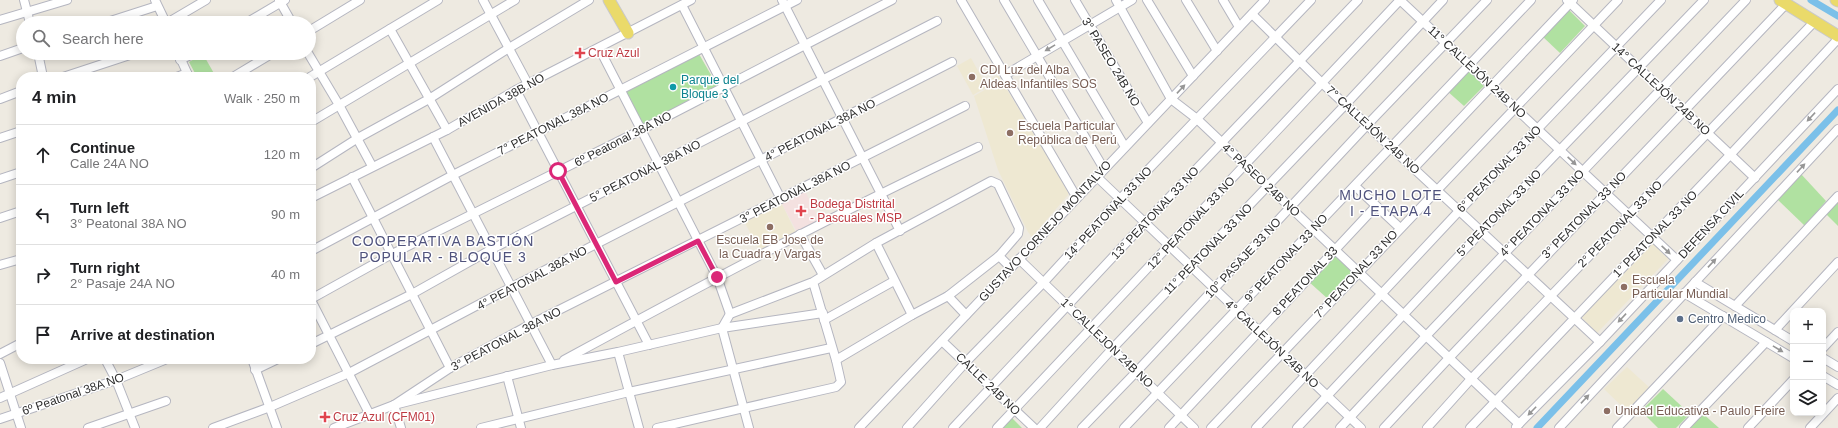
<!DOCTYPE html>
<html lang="en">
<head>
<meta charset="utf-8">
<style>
	:root { --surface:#fff; --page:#f6f6f6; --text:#202124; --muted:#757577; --line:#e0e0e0 }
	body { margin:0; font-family:Arial,sans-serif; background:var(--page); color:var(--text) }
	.controls { position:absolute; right:12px; bottom:12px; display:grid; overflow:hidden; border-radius:8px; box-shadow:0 2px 10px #0003 }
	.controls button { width:36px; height:36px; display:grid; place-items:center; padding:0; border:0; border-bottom:1px solid var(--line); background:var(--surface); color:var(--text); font:20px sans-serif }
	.stop { position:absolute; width:12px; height:12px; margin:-9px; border:3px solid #db2777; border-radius:50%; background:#fff }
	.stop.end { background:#db2777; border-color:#fff; box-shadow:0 1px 4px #0008 }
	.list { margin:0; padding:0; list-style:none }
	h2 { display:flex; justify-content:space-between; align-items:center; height:52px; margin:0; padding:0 16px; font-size:17px }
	h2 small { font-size:13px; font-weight:400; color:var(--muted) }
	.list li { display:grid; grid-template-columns:26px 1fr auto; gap:12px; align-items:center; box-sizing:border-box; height:60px; padding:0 16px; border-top:1px solid var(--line) }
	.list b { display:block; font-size:15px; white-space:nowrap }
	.list p { margin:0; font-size:13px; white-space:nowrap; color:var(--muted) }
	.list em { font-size:13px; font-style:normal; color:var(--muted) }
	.icon { flex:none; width:22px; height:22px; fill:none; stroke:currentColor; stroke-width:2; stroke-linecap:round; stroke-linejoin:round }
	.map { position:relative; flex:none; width:1838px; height:428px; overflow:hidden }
	.search { position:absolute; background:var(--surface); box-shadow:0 2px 10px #0003; left:16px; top:16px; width:300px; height:44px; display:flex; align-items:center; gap:10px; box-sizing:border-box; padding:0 14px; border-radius:22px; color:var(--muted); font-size:15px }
	.panel { position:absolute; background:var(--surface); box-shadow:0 2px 10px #0003; left:16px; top:72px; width:300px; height:292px; border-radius:16px }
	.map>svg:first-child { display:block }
</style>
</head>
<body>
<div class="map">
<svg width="1838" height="428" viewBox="0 0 1838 428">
	<rect width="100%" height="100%" fill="#eeeae1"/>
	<g fill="#eee8d2">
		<polygon points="971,58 987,87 973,95 957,66"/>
		<polygon points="998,75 1068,190 1068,195 1032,237 1028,232 998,170 974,96 988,88 991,79"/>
		<polygon points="781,202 796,233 760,252 744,221"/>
		<polygon points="1651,241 1669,258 1597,333 1579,315"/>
		<polygon points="1627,367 1651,389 1629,413 1604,389"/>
	</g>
	<polygon fill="#f4e1e0" points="805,191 820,221 797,232 781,202"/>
	<g fill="#b0e1a1">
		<polygon points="1568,9 1585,26 1560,53 1542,36"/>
		<polygon points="203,54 216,77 197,77 189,62"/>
		<polygon points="699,54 718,87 642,126 624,91"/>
		<polygon points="1466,68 1484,86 1464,106 1446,90"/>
		<polygon points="1801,174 1826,201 1805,226 1777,199"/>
		<polygon points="1838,201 1838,226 1826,214"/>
		<polygon points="1334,253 1353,272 1328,299 1308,281"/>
		<polygon points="1663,389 1690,414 1676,428 1658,428 1641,411"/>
		<polygon points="1701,412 1719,428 1686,428"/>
		<polygon points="1010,416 1022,428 1000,428"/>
	</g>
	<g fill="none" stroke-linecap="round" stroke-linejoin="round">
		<g stroke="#7bc0e9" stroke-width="7">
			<polyline points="1811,0 1838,16"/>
			<polyline points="1537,428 1838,110"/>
		</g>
		<g stroke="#b5b6c0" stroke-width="10">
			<g id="minor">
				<polyline points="24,0 30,23"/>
				<polyline points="155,0 166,23"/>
				<polyline points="279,0 292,23"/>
				<polyline points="483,0 528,84"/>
				<polyline points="782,0 900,231"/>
				<polyline points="961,0 1077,198"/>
				<polyline points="1004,0 1104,169"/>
				<polyline points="1038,0 1125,147"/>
				<polyline points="1075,0 1148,123"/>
				<polyline points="1116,0 1171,99 1197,119 1519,424"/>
				<polyline points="1147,0 1193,76"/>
				<polyline points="1186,0 1217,51"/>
				<polyline points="1223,0 1239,27"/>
				<polyline points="1400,0 1677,260"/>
				<polyline points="1567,0 1755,178"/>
				<polyline points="682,5 781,199"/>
				<polyline points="1252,14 1322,83 1600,342"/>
				<polyline points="0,20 67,0"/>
				<polyline points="104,23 157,6"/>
				<polyline points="167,23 206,0"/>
				<polyline points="246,23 285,0"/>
				<polyline points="390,29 447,130"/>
				<polyline points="309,31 360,0"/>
				<polyline points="599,48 717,277 730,314"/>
				<polyline points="38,53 43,77"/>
				<polyline points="178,53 189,77"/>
				<polyline points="308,53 339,105 372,166"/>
				<polyline points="0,56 23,48"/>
				<polyline points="180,60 195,53"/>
				<polyline points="1005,75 1132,0"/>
				<polyline points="63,77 136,53"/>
				<polyline points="177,77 187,73"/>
				<polyline points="233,77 273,53"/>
				<polyline points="310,77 438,0"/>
				<polyline points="516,90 649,345"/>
				<polyline points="0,99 21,91"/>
				<polyline points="311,122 515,0"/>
				<polyline points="433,137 552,365"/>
				<polyline points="0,138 21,131"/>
				<polyline points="311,168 358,138 429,99 509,48 589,0"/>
				<polyline points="1414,168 1573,0"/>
				<polyline points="352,177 450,368"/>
				<polyline points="1097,177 1361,428"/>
				<polyline points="0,179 21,172"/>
				<polyline points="1355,186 1400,228"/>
				<polyline points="311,198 447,130 516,90 691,0"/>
				<polyline points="0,218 21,211"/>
				<polyline points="800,234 823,275"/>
				<polyline points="876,243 912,315"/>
				<polyline points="311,251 453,175 797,0"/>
				<polyline points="999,256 1011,268"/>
				<polyline points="1019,259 1194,428"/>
				<polyline points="0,265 21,259"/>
				<polyline points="1695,282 1793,341"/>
				<polyline points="1684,293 1793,358"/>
				<polyline points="948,296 966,315"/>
				<polyline points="311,299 392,254 641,130 892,0"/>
				<polyline points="311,300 370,415"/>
				<polyline points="1735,306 1838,196"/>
				<polyline points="824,320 894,281"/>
				<polyline points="722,328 730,314 813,282 876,243 991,181 998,184 1019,228 1018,234 999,256 948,296 912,315 836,360 813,282"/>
				<polyline points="722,328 749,428"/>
				<polyline points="1775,330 1838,262"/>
				<polyline points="942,341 1034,428"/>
				<polyline points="311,344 412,294 492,249 937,21"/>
				<polyline points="1823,348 1838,332"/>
				<polyline points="618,352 639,428"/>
				<polyline points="0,354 21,343"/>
				<polyline points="1823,358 1838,367"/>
				<polyline points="105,359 116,380 135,428"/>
				<polyline points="252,359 277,428"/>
				<path d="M564,360c136,-74 273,-147 414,-213"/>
				<polyline points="0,363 21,428"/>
				<polyline points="255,370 278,359"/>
				<polyline points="507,376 521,428"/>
				<polyline points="1823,376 1838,385"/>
				<polyline points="0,398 87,359"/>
				<polyline points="394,405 450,368 531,324 965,106"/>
				<polyline points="394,405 401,428"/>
				<polyline points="0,419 116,380 167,359"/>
				<polyline points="1516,427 1600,342 1838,89"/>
				<polyline points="88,428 166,401"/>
				<polyline points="213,428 270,407 349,373 512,287 952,62"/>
				<polyline points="334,428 394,405 552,365 618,352 722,328 823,313"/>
				<polyline points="481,428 629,392 831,348"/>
				<polyline points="657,428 836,387 841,382 836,360"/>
				<polyline points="859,428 1265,0"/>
				<polyline points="907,428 965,363 1044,282 1120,199 1311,0"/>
				<polyline points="953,428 1139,229 1358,0"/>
				<polyline points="997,428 1400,0"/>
				<polyline points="1040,428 1112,349 1346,104 1443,0"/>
				<polyline points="1082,428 1139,369 1368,124 1487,0"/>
				<polyline points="1124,428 1531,0"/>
				<polyline points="1169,428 1376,206"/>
				<polyline points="1211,428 1618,0"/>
				<polyline points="1256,428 1459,211 1661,0"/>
				<polyline points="1297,428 1482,231 1704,0"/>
				<polyline points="1340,428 1426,336 1746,0"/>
				<polyline points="1384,428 1449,358 1786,4"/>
				<polyline points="1427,428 1471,379 1815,21"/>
				<polyline points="1470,428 1730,155 1838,39"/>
				<polyline points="1559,428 1838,129"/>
				<polyline points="1617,428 1723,316"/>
				<polyline points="1684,428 1766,342"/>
				<polyline points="1748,428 1793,380"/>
				<polyline points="1810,428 1838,398"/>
			</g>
		</g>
		<g stroke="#c9c9c9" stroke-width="13">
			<g id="major">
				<polyline points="609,0 628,33"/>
				<polyline points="1780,0 1838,36"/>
				<polyline points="1836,0 1838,1"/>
			</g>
		</g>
		<use href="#minor" stroke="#fff" stroke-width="8"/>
		<use href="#major" stroke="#eada6a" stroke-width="11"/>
	</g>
	<defs><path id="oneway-solid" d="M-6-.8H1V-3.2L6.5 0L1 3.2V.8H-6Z"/></defs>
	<g fill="#969696">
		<use href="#oneway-solid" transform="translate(1050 48) rotate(149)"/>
		<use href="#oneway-solid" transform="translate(1181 89) rotate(-47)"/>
		<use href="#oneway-solid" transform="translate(1811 117) rotate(133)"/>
		<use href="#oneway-solid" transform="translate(1572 161) rotate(43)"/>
		<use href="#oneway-solid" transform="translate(1801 168) rotate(-47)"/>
		<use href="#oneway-solid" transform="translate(1666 250) rotate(43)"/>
		<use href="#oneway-solid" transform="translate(1712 263) rotate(-47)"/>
		<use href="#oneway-solid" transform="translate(1622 318) rotate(133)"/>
		<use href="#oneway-solid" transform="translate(1778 349) rotate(31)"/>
		<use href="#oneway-solid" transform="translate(1585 399) rotate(-47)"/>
		<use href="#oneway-solid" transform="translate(1532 411) rotate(134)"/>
	</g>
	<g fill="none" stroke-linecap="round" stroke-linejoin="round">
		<polyline stroke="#db2777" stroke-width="5" points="558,171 616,282 698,241 717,277"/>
	</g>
	<g fill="#e0444e" stroke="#fff" stroke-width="1.5">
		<path d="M578 47h4v4h4v4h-4v4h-4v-4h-4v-4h4z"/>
		<path d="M799 205h4v4h4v4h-4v4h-4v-4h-4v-4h4z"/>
		<path d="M323 411h4v4h4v4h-4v4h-4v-4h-4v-4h4z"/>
	</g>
	<g fill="#8d6e63" stroke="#fff" stroke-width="1.5">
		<circle cx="972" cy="77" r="4"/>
		<circle cx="1010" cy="133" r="4"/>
		<circle cx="770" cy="227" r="4"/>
		<circle cx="1624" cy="287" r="4"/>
		<circle cx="1607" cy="411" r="4"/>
	</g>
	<circle fill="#0f9aa8" stroke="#fff" stroke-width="1.5" cx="673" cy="87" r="4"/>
	<circle fill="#5c6f8a" stroke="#fff" stroke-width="1.5" cx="1680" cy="319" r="4"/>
	<g text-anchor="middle" stroke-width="3" stroke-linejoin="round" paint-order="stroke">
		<g font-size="12" fill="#be3a42" stroke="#fff" text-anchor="start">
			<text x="588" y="57">Cruz Azul</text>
			<text x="810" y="208">Bodega Distrital<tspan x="810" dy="14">- Pascuales MSP</tspan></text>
			<text x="333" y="421">Cruz Azul (CFM01)</text>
		</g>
		<g font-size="12" fill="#2e2e2e" stroke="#fff">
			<text transform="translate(1111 62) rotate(59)" y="4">3° PASEO 24B NO</text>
			<text transform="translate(1477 72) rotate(43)" y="4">11° CALLEJÓN 24B NO</text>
			<text transform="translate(1661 89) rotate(43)" y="4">14° CALLEJÓN 24B NO</text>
			<text transform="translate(501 100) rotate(-29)" y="4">AVENIDA 38B NO</text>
			<text transform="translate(553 124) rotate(-27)" y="4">7° PEATONAL 38A NO</text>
			<text transform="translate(820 130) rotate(-27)" y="4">4° PEATONAL 38A NO</text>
			<text transform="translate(1373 130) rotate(43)" y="4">7° CALLEJÓN 24B NO</text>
			<text transform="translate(623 139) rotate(-27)" y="4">6º Peatonal 38A NO</text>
			<text transform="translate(1499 169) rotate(-46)" y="4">6° PEATONAL 33 NO</text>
			<text transform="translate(645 171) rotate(-27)" y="4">5° PEATONAL 38A NO</text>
			<text transform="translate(1261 180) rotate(43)" y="4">4° PASEO 24B NO</text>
			<text transform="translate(795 192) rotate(-27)" y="4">3° PEATONAL 38A NO</text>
			<text transform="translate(1108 213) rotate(-47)" y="4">14° PEATONAL 33 NO</text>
			<text transform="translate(1155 213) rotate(-47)" y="4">13° PEATONAL 33 NO</text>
			<text transform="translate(1499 213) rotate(-46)" y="4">5° PEATONAL 33 NO</text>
			<text transform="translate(1542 213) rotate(-46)" y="4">4° PEATONAL 33 NO</text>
			<text transform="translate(1584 215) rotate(-46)" y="4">3° PEATONAL 33 NO</text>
			<text transform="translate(1191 223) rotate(-47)" y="4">12° PEATONAL 33 NO</text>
			<text transform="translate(1620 224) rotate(-46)" y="4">2° PEATONAL 33 NO</text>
			<text transform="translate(1711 224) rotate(-47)" y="4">DEFENSA CIVIL</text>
			<text transform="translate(1045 231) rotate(-47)" y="4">GUSTAVO CORNEJO MONTALVO</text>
			<text transform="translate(1655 234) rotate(-46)" y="4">1° PEATONAL 33 NO</text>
			<text transform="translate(1208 249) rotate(-46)" y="4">11° PEATONAL 33 NO</text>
			<text transform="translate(1243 258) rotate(-47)" y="4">10° PASAJE 33 NO</text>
			<text transform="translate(1286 258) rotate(-47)" y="4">9° PEATONAL 33 NO</text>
			<text transform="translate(1356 274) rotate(-47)" y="4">7° PEATONAL 33 NO</text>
			<text transform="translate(532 278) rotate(-28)" y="4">4° PEATONAL 38A NO</text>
			<text transform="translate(1305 281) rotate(-47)" y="4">8 PEATONAL 33</text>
			<text transform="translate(506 339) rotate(-28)" y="4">3° PEATONAL 38A NO</text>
			<text transform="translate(1107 343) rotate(44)" y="4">1° CALLEJON 24B NO</text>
			<text transform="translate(1272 344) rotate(43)" y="4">4° CALLEJÓN 24B NO</text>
			<text transform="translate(988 384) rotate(44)" y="4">CALLE 24B NO</text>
			<text transform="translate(73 394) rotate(-19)" y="4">6º Peatonal 38A NO</text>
		</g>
		<g font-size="12" fill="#785e54" stroke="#fff" text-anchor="start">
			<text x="980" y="74">CDI Luz del Alba<tspan x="980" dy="14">Aldeas Infantiles SOS</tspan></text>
			<text x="1018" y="130">Escuela Particular<tspan x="1018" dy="14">República de Perú</tspan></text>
			<text x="770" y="244" text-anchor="middle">Escuela EB Jose de<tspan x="770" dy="14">la Cuadra y Vargas</tspan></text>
			<text x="1632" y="284">Escuela<tspan x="1632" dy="14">Particular Mundial</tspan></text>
			<text x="1615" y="415">Unidad Educativa - Paulo Freire</text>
		</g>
		<g font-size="12" fill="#0d838f" stroke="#fff" text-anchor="start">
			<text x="681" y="84">Parque del<tspan x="681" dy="14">Bloque 3</tspan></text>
		</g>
		<g font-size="12" fill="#4e5e75" stroke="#fff" text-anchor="start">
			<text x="1688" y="323">Centro Medico</text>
		</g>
		<g font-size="14" letter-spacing="1" fill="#50537d" stroke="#fff">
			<text x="1391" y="200">MUCHO LOTE<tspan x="1391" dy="16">I - ETAPA 4</tspan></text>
			<text x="443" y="246">COOPERATIVA BASTIÓN<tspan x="443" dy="16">POPULAR - BLOQUE 3</tspan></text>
		</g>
	</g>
</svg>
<div class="controls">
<button>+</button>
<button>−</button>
<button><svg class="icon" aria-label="layers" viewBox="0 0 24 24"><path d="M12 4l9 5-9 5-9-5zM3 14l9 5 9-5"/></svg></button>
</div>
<div class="stop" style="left:558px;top:171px"></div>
<div class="stop end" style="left:717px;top:277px"></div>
<div class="search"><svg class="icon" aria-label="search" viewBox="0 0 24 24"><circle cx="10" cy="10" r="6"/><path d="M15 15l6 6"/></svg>Search here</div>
<section class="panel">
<h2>4 min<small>Walk · 250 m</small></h2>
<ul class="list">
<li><svg class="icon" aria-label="ahead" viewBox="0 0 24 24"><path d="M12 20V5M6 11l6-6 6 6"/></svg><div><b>Continue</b><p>Calle 24A NO</p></div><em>120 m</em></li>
<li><svg class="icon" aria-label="left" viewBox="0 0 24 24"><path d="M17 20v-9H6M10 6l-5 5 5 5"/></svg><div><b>Turn left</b><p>3° Peatonal 38A NO</p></div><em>90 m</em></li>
<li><svg class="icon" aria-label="right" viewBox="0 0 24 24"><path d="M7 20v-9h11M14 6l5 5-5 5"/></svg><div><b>Turn right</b><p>2° Pasaje 24A NO</p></div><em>40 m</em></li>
<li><svg class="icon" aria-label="arrive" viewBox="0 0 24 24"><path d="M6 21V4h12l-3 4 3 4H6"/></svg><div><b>Arrive at destination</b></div></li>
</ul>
</section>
</div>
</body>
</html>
